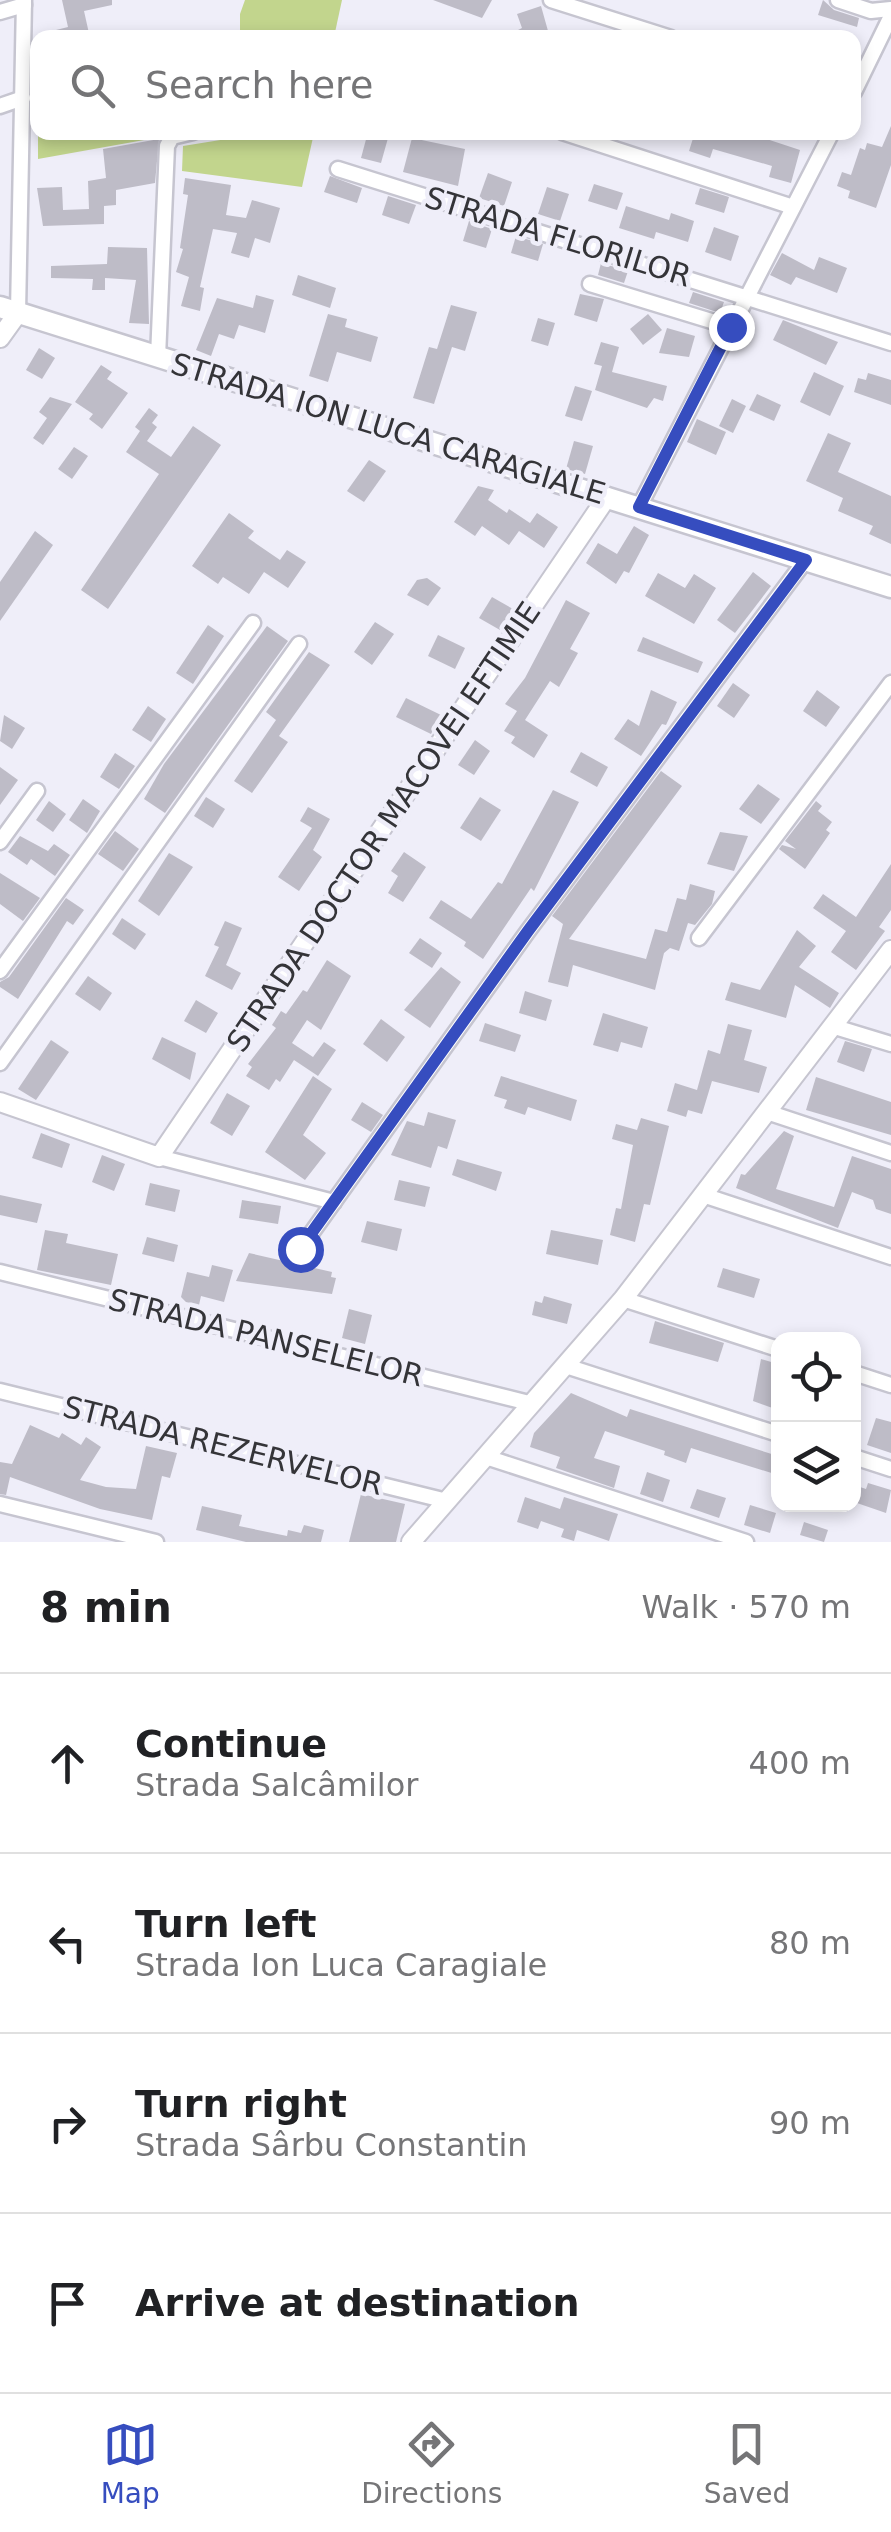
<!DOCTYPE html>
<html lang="en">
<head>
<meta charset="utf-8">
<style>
	:root { --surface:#fff; --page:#f2f2f2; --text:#202124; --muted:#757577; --line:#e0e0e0; --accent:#364dbf }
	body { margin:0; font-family:"DejaVu Sans",sans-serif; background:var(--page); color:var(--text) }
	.controls { position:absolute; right:30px; bottom:30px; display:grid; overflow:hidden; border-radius:20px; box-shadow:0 5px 15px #0003 }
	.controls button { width:90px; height:90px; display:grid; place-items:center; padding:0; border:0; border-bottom:2px solid var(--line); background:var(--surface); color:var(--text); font:50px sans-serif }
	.stop { position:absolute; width:30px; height:30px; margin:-22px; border:8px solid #364dbf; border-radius:50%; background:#fff }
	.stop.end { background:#364dbf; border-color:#fff; box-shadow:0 2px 10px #0008 }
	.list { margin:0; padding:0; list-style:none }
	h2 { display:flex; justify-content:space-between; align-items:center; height:130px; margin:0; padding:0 40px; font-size:42px }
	h2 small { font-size:32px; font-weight:400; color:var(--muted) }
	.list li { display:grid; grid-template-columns:65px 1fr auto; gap:30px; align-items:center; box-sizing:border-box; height:180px; padding:0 40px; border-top:2px solid var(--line) }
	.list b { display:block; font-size:38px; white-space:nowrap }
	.list p { margin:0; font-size:32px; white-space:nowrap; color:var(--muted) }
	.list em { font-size:32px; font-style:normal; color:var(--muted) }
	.icon { flex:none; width:55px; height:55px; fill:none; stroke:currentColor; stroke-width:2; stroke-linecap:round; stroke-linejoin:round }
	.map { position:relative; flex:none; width:891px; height:1542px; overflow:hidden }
	.search { position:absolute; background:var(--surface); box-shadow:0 5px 15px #0003; left:30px; right:30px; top:30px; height:110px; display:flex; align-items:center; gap:25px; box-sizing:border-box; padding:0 35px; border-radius:20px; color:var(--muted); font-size:38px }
	.sheet { height:850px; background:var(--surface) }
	nav { display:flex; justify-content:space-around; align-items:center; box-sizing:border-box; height:140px; border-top:2px solid var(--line); background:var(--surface); font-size:28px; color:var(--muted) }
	nav a { display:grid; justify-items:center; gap:5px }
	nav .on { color:var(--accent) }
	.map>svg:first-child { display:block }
</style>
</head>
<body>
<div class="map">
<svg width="891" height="1542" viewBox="0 0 891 1542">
	<rect width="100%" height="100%" fill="#efeef9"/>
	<g fill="#c2d58d">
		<polygon points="245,0 342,0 334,37 240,37 240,14"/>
		<polygon points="160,133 161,137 38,159 38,133"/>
		<polygon points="240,133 314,133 302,187 182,171 183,146 239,137"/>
	</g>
	<g fill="#bebcc7">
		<polygon points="62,0 112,0 112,5 84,11 90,38 45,38 44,33 68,27"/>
		<polygon points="433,0 492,0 482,18"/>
		<polygon points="823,0 834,10 859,18 857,27 818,15"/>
		<polygon points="541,6 550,38 502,38 522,28 517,14"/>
		<polygon points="891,126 891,165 876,208 848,198 850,191 837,186 842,172 851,175 860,148 865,150 867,143 882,147"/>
		<polygon points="368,132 388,138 381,163 361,158"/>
		<polygon points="695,132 745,132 800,150 791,183 769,177 772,166 713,149 710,158 689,151"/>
		<polygon points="412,138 465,149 458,186 403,172"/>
		<polygon points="159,139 155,183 116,190 116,205 104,206 104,224 43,226 37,188 62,187 63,210 89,209 88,181 106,178 103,149"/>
		<polygon points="488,173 512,182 504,206 479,198"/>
		<polygon points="330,176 362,188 357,203 324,192"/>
		<polygon points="185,178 231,185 226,215 246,218 252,200 280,208 270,243 255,238 249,258 231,253 237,233 213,229 200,287 204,288 200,311 181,306 189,277 176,272 183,249 180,248 188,195 183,194"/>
		<polygon points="594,184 623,193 617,210 588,201"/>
		<polygon points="547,187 569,194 560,221 538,214"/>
		<polygon points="700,188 729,197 724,213 695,204"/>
		<polygon points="388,196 416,205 409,224 382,215"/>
		<polygon points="626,206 669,220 671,213 694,221 688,242 656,232 654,239 619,228"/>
		<polygon points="469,221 492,229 486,248 463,241"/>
		<polygon points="714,227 739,236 731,261 705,252"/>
		<polygon points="516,236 543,244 538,261 511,253"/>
		<polygon points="108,247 147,248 149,324 129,323 136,280 105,278 105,290 92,290 93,279 51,278 51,266 107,264"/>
		<polygon points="782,253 814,270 819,257 847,268 837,293 796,277 791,285 770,275"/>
		<polygon points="601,263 628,271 624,283 598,275"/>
		<polygon points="298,275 336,288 330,308 292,295"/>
		<polygon points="693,292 724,302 720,313 689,303"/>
		<polygon points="580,294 604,299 597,322 574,315"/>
		<polygon points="256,295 274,300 265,333 239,325 234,339 219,334 211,356 196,350 217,298 253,308"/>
		<polygon points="451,305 477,312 465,351 452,347 434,404 413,398 429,347 437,349"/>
		<polygon points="328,314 347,319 345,327 378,337 371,362 337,352 328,382 309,376"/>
		<polygon points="648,314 662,330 643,345 630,329"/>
		<polygon points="538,318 555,323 548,346 531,341"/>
		<polygon points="783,320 838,342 826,365 773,340"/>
		<polygon points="667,328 695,336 689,357 659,353"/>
		<polygon points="601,342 619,347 612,372 667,386 663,401 654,398 647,408 595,390 602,366 594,364"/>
		<polygon points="39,348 55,358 42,379 26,370"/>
		<polygon points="101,365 112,372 107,379 128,393 102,429 89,419 93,414 75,402"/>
		<polygon points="814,372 844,386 830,416 800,402"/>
		<polygon points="868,373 891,380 891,405 854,392 858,378 866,380"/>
		<polygon points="575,386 592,391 582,421 565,416"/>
		<polygon points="757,394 781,405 774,421 749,410"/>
		<polygon points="50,397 72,404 43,445 33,438 47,418 39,412"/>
		<polygon points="732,399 746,406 733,433 719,426"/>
		<polygon points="149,408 158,415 152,423 157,427 147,441 171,457 193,426 221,445 108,609 81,590 159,474 126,452 140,431 135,427"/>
		<polygon points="697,419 726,432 716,455 687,442"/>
		<polygon points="828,433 851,443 838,472 891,496 891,544 869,534 873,526 838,511 843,498 806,481"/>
		<polygon points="574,441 593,446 585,474 566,469"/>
		<polygon points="74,447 88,456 72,479 58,469"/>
		<polygon points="369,460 386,471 364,502 347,491"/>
		<polygon points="478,486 494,490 488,500 507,513 509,509 530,523 537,513 558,527 544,548 519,531 509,545 482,526 475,536 454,522"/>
		<polygon points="229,513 254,531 248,538 280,560 287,550 306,562 288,588 264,572 249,594 223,577 218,584 192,566"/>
		<polygon points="634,526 649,535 629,573 624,571 616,584 586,563 598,543 617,554"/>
		<polygon points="35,531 53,545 0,621 0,582"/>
		<polygon points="753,572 771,586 735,633 717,620"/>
		<polygon points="658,573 685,588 694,574 716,588 694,624 645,596"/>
		<polygon points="427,578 441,588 428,606 407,595 417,580"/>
		<polygon points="492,597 513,609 500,630 479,618"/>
		<polygon points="566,600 590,613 570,649 578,653 559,687 550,681 525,720 548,735 534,758 511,743 515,737 504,731 517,711 505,704 525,678"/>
		<polygon points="375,622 394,634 372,665 354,652"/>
		<polygon points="208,625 224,636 193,684 176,673"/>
		<polygon points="267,626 288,641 165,813 144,799 164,764"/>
		<polygon points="438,635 465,648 455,669 428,656"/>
		<polygon points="643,637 703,662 698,673 637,651"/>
		<polygon points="309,652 330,665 279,736 288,742 252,793 234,781 276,720 266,712"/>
		<polygon points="733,683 750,695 734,718 717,706"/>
		<polygon points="651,690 677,702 666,725 662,724 641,756 614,739 628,719 639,726"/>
		<polygon points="817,690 840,707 826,727 803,711"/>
		<polygon points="406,698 441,715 431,734 396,717"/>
		<polygon points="148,706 166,719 151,742 132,730"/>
		<polygon points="4,715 25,728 12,749 0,741"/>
		<polygon points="475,740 490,751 474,775 458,765"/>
		<polygon points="581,752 608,767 597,787 570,772"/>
		<polygon points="115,753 135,766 119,789 100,777"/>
		<polygon points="0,767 18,780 0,805"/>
		<polygon points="661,771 682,786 569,939 646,959 655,929 667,932 677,898 686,900 690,884 715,891 712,904 695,925 688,923 679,951 670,948 664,953 655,990 573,965 568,987 548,982 563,924 552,916"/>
		<polygon points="758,784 780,799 761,824 739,809"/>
		<polygon points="553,790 579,802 534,891 531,888 483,959 464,946 466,942 429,918 441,900 471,919 498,882 502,884"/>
		<polygon points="206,797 225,809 213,828 194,816"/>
		<polygon points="480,797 501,810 481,841 460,828"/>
		<polygon points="83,799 100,811 87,833 69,820"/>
		<polygon points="49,801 66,814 53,832 36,820"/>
		<polygon points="816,801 822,806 818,811 832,822 826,830 830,833 805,869 779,849 782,845 796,849 785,841"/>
		<polygon points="308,807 330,819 313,850 322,857 299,891 278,877 312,828 300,821"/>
		<polygon points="115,831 139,849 123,871 98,854"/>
		<polygon points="720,832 748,836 734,871 707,864"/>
		<polygon points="20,836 48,851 54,844 70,855 55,876 31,859 27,865 8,852"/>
		<polygon points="404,852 426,867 403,902 388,893 398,876 391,871"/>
		<polygon points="169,853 193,867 159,916 138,901"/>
		<polygon points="891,864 891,910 879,927 885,931 856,970 831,952 846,931 813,908 823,894 856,917"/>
		<polygon points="0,873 40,898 23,921 0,904"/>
		<polygon points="66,898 84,910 73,925 67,921 18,999 0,987 0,982 9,977"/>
		<polygon points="122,918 146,934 135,950 112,934"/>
		<polygon points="225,921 242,928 226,965 241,973 232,990 205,976 219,947 214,945"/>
		<polygon points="797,930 816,946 799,967 839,993 830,1008 795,985 786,1018 725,1000 731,982 760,990"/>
		<polygon points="420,938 442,953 432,968 409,953"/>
		<polygon points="327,960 351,976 321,1030 307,1020 292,1043 313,1057 324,1042 336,1050 318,1076 294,1060 280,1082 276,1079 269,1090 246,1076 252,1067 248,1064 276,1028 272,1025 281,1011 286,1014 303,990 307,992"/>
		<polygon points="441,967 461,982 430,1028 404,1010"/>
		<polygon points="88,976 112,993 100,1011 75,994"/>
		<polygon points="525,991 552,1000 546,1021 519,1013"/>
		<polygon points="196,1000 218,1013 206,1033 184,1021"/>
		<polygon points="603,1013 648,1027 642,1048 621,1042 618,1052 593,1045"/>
		<polygon points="381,1019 405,1037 387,1062 363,1044"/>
		<polygon points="485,1023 521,1035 515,1052 479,1041"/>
		<polygon points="728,1024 752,1030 744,1060 767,1067 759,1093 712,1081 702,1114 688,1110 686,1117 667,1111 675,1083 697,1090 708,1050 720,1054"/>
		<polygon points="162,1037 196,1053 190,1080 152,1059"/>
		<polygon points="51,1040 69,1052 36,1100 18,1089"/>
		<polygon points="845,1041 872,1049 864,1072 837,1062"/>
		<polygon points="313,1076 332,1089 303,1135 326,1153 305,1180 265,1152"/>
		<polygon points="501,1076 577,1100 571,1121 528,1107 525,1115 504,1108 507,1100 494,1096"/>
		<polygon points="816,1077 891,1102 891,1135 806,1110"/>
		<polygon points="227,1093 250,1106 232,1136 210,1123"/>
		<polygon points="362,1102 383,1115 371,1132 351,1120"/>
		<polygon points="428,1112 456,1120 447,1149 438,1146 431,1168 391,1155 407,1121 424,1126"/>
		<polygon points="641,1118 669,1126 650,1205 644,1204 635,1242 610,1235 616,1208 621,1209 633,1145 612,1139 616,1124 637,1130"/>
		<polygon points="784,1131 794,1136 776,1189 834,1207 852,1156 891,1169 891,1214 876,1209 873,1200 852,1192 838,1228 736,1188 741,1174 745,1175"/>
		<polygon points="41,1133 70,1144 62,1168 32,1158"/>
		<polygon points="102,1155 125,1164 114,1191 92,1182"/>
		<polygon points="457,1159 502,1172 496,1191 452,1175"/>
		<polygon points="399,1180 430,1187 425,1207 394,1200"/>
		<polygon points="150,1183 180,1190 175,1212 145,1205"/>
		<polygon points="0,1195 42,1204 37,1223 0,1215"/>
		<polygon points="242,1200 281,1206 278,1224 239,1218"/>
		<polygon points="367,1221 402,1229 397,1251 361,1242"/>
		<polygon points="45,1230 68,1234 66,1243 118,1254 111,1285 37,1270"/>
		<polygon points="551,1230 603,1240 598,1265 546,1254"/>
		<polygon points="147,1237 178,1245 174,1262 142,1254"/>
		<polygon points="249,1253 332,1272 331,1277 336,1278 332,1294 236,1281"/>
		<polygon points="212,1265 233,1270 224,1302 201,1296 199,1305 186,1302 181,1297 187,1272 209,1277"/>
		<polygon points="723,1268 760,1279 754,1298 717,1287"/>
		<polygon points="544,1296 572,1304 567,1324 532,1315 535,1301 542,1303"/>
		<polygon points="349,1309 372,1315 365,1344 342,1338"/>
		<polygon points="655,1321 724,1343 718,1362 649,1343"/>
		<polygon points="761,1359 778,1364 778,1410 753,1401"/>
		<polygon points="571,1393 627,1417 630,1409 778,1456 778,1475 691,1448 686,1463 664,1455 665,1451 605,1431 594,1458 620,1466 614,1488 556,1468 560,1457 530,1447 534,1433"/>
		<polygon points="876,1418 891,1422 891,1453 867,1445"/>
		<polygon points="30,1425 59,1438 62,1433 81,1445 86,1437 101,1447 80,1480 106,1487 136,1489 146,1446 177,1453 170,1478 162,1476 152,1520 100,1509 10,1477 6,1495 0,1494 0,1462 12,1464"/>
		<polygon points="647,1472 670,1480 663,1502 640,1494"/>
		<polygon points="868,1483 891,1490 886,1513 854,1502 854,1485 866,1489"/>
		<polygon points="697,1489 726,1498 719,1518 690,1508"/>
		<polygon points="361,1494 405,1504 396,1542 349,1542"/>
		<polygon points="525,1497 560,1509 564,1497 618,1514 609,1541 577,1530 574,1541 561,1537 564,1529 541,1521 538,1529 517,1522"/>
		<polygon points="750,1505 776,1513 770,1533 744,1525"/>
		<polygon points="202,1506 242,1515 239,1526 287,1536 288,1530 301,1533 304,1525 324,1530 321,1542 246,1542 196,1530"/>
		<polygon points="804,1522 828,1530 824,1542 800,1535"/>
	</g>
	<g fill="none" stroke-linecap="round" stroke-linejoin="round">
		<g stroke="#c6c5d0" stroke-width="19">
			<g id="minor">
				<polyline points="551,0 671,38"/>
				<polyline points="838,0 871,11 891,9"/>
				<polyline points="0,12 24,5"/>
				<polyline points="854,92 891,16"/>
				<polyline points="0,106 23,98"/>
				<polyline points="562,132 793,207"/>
				<polyline points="338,169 891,343"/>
				<polyline points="590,284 731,327"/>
				<polyline points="18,313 24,0"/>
				<polyline points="158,357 167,146 172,137 193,132"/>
				<polyline points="639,507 832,132"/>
				<polyline points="0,842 37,791"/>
				<polyline points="699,938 891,683"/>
				<polyline points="0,971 253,623"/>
				<polyline points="835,1027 891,1044"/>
				<polyline points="0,1063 299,644"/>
				<polyline points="770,1113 891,1153"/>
				<polyline points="159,1157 334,1202"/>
				<polyline points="706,1196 891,1257"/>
				<polyline points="300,1249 528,931 805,561"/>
				<polyline points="0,1272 533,1404"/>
				<polyline points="623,1299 778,1349"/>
				<polyline points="566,1366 778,1434"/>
				<polyline points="854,1373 891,1385"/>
				<polyline points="0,1391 447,1501"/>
				<polyline points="486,1457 746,1542"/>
				<polyline points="854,1457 891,1469"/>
				<polyline points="0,1504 156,1542"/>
			</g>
		</g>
		<g stroke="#c6c5d0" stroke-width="22">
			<g id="tertiary">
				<polyline points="0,338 18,313"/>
				<polyline points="0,1102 159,1157 607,497"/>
				<polyline points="411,1542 623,1299 891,950"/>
			</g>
		</g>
		<g stroke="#c6c5d0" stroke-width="25">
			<polyline id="secondary" points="0,307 891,587"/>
		</g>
		<use href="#minor" stroke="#fff" stroke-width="14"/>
		<use href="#tertiary" stroke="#fff" stroke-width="18"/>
		<use href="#secondary" stroke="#fff" stroke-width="20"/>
	</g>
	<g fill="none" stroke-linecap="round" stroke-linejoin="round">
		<polyline stroke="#364dbf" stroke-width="12" points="300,1249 528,931 806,560 639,507 731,327"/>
	</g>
	<g text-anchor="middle" stroke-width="9" stroke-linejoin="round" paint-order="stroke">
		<g font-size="30" fill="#343438" stroke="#efeef9">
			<text transform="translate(558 237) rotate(17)" y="10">STRADA FLORILOR</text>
			<text transform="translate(388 429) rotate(17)" y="10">STRADA ION LUCA CARAGIALE</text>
			<text transform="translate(384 827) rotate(-56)" y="10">STRADA DOCTOR MACOVEI EFTIMIE</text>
			<text transform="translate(266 1338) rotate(14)" y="10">STRADA PANSELELOR</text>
			<text transform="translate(223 1446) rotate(14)" y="10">STRADA REZERVELOR</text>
		</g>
	</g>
</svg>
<div class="controls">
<button><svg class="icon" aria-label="locate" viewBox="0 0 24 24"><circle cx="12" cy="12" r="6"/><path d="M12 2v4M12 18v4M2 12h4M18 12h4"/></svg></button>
<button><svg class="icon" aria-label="layers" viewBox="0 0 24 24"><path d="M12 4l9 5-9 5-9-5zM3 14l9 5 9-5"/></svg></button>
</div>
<div class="stop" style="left:300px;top:1249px"></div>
<div class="stop end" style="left:731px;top:327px"></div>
<div class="search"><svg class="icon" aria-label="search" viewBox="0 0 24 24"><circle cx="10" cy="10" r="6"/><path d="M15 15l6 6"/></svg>Search here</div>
</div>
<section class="sheet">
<h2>8 min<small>Walk · 570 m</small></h2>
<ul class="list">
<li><svg class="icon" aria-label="ahead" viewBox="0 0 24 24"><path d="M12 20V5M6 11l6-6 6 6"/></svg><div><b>Continue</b><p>Strada Salcâmilor</p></div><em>400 m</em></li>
<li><svg class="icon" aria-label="left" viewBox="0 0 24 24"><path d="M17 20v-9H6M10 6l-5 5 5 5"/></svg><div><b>Turn left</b><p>Strada Ion Luca Caragiale</p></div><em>80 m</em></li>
<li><svg class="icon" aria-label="right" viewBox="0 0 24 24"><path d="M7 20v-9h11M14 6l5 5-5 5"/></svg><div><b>Turn right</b><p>Strada Sârbu Constantin</p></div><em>90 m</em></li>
<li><svg class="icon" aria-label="arrive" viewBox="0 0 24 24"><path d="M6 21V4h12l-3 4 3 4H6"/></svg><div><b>Arrive at destination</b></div></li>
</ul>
</section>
<nav>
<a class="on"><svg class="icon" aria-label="map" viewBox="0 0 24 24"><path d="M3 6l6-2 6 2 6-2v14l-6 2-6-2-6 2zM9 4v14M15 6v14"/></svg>Map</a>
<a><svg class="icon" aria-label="directions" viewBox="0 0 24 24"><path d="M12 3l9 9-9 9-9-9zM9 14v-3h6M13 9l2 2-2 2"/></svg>Directions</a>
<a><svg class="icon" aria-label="saved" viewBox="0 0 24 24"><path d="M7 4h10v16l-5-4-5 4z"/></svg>Saved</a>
</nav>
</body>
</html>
